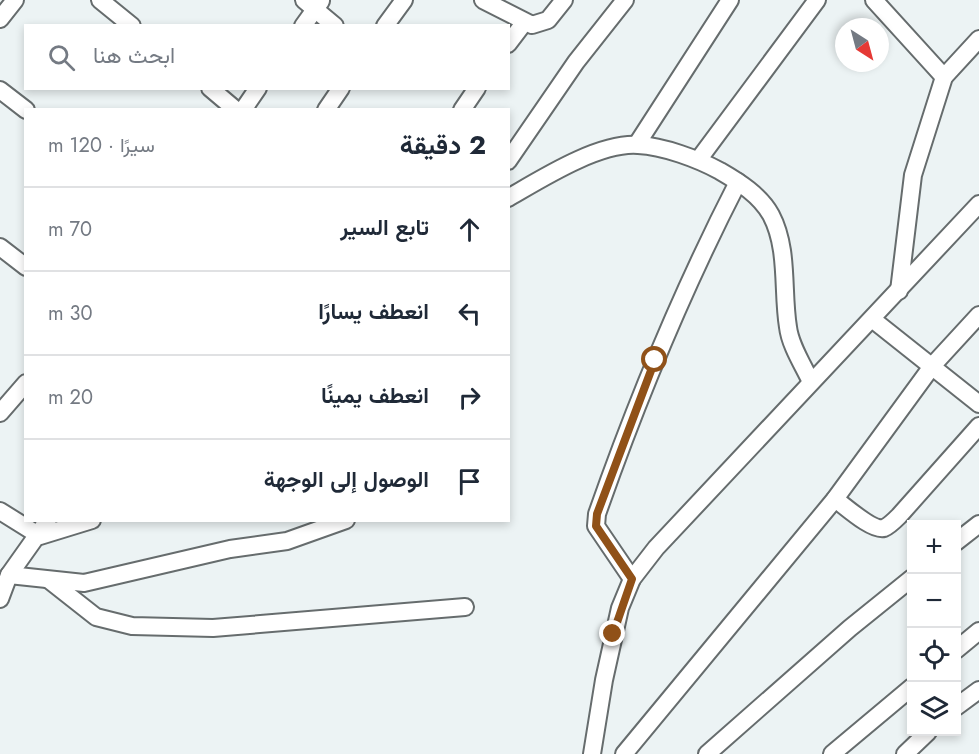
<!DOCTYPE html>
<html lang="ar">
<head>
<meta charset="utf-8">
<style>
	:root { --surface:#fff; --page:#f6f6f7; --text:#1f2937; --muted:#747a83; --line:#e0e1e3 }
	body { margin:0; font-family:Jost,Vazirmatn,sans-serif; background:var(--page); color:var(--text); direction:rtl }
	.controls { position:absolute; right:18px; bottom:18px; display:grid; overflow:hidden; border-radius:0px; box-shadow:0 3px 9px #0003 }
	.controls button { width:54px; height:54px; display:grid; place-items:center; padding:0; border:0; border-bottom:2px solid var(--line); background:var(--surface); color:var(--text); font:30px sans-serif }
	.compass { position:absolute; left:835px; top:18px; width:54px; height:54px; border-radius:50%; background:var(--surface); box-shadow:0 3px 9px #0003; rotate:144deg }
	.stop { position:absolute; width:18px; height:18px; margin:-14px; border:4px solid #905118; border-radius:50%; background:#fff }
	.stop.end { background:#905118; border-color:#fff; box-shadow:0 2px 6px #0008 }
	.list { margin:0; padding:0; list-style:none }
	h2 { display:flex; justify-content:space-between; align-items:center; height:78px; margin:0; padding:0 24px; font-size:26px }
	h2 small { font-size:20px; font-weight:400; color:var(--muted) }
	.list li { display:grid; grid-template-columns:39px 1fr auto; gap:18px; align-items:center; box-sizing:border-box; height:84px; padding:0 24px; border-top:2px solid var(--line) }
	.list b { display:block; font-size:22px; white-space:nowrap }
	.list em { font-size:20px; font-style:normal; color:var(--muted) }
	.icon { flex:none; width:33px; height:33px; fill:none; stroke:currentColor; stroke-width:2; stroke-linecap:round; stroke-linejoin:round }
	.map { position:relative; flex:none; width:979px; height:754px; overflow:hidden; direction:ltr }
	.search { position:absolute; background:var(--surface); box-shadow:0 3px 9px #0003; left:24px; top:24px; width:486px; height:66px; display:flex; align-items:center; gap:15px; box-sizing:border-box; padding:0 21px; border-radius:0px; color:var(--muted); font-size:22px }
	.panel { position:absolute; background:var(--surface); box-shadow:0 3px 9px #0003; left:24px; top:108px; width:486px; height:414px; border-radius:0px; direction:rtl }
	.map>svg:first-child { display:block }
</style>
</head>
<body>
<div class="map">
<svg width="979" height="754" viewBox="0 0 979 754">
	<rect width="100%" height="100%" fill="#ecf3f4"/>
	<g fill="none" stroke-linecap="round" stroke-linejoin="round">
		<g stroke="#666c6d" stroke-width="20">
			<g id="minor">
				<polyline points="100,0 132,26"/>
				<polyline points="304,0 335,26"/>
				<polyline points="483,0 532,25 548,20 564,0"/>
				<polyline points="874,0 944,77"/>
				<polyline points="0,19 15,0"/>
				<polyline points="303,26 321,1"/>
				<polyline points="385,26 404,0"/>
				<polyline points="508,44 524,23"/>
				<polyline points="210,88 236,110"/>
				<polyline points="0,90 26,110"/>
				<polyline points="243,110 258,88"/>
				<polyline points="326,110 341,88"/>
				<polyline points="462,110 477,88"/>
				<polyline points="637,144 730,0"/>
				<polyline points="699,159 817,0"/>
				<polyline points="508,161 576,62 625,0"/>
				<path d="M508,198c33,-19 91,-56 130,-53 25,1 60,14 82,26 19,11 40,24 51,44 18,34 11,76 17,112 2,18 15,38 23,55"/>
				<polyline points="0,247 26,267"/>
				<polyline points="899,291 913,175 944,77 979,39"/>
				<polyline points="872,319 979,404"/>
				<polyline points="0,413 26,383"/>
				<path d="M835,499c10,7 37,32 49,29 5,-2 11,-8 15,-12l80,-90"/>
				<polyline points="0,511 40,536 92,520"/>
				<polyline points="956,542 979,524"/>
				<polyline points="9,575 84,583 230,549 287,541 346,520"/>
				<path d="M632,579l-36,-53 1,-12c40,-114 86,-225 141,-332"/>
				<polyline points="49,580 96,617 132,626 213,628 465,607"/>
				<polyline points="0,599 9,575 48,520"/>
				<polyline points="956,650 979,631"/>
				<polyline points="956,707 979,690"/>
				<polyline points="592,754 604,680 620,608 632,579 656,548 979,204"/>
				<polyline points="624,754 835,499 933,365 979,315"/>
				<polyline points="707,754 850,628 912,578"/>
				<polyline points="832,754 912,687"/>
				<polyline points="905,754 928,732"/>
			</g>
		</g>
		<use href="#minor" stroke="#fff" stroke-width="16"/>
	</g>
	<g fill="none" stroke-linecap="round" stroke-linejoin="round">
		<polyline stroke="#905118" stroke-width="8" points="613,634 632,579 596,526 597,514 655,360"/>
	</g>
</svg>
<div class="controls">
<button>+</button>
<button>−</button>
<button><svg class="icon" aria-label="locate" viewBox="0 0 24 24"><circle cx="12" cy="12" r="6"/><path d="M12 2v4M12 18v4M2 12h4M18 12h4"/></svg></button>
<button><svg class="icon" aria-label="layers" viewBox="0 0 24 24"><path d="M12 4l9 5-9 5-9-5zM3 14l9 5 9-5"/></svg></button>
</div>
<svg class="compass" viewBox="-18 -18 36 36"><path d="M0-13l5 13h-10z" fill="#e53935"/><path d="M0 13l5-13h-10z" fill="#747a83"/></svg>
<div class="stop" style="left:655px;top:360px"></div>
<div class="stop end" style="left:613px;top:634px"></div>
<div class="search"><svg class="icon" aria-label="search" viewBox="0 0 24 24"><circle cx="10" cy="10" r="6"/><path d="M15 15l6 6"/></svg>ابحث هنا</div>
<section class="panel">
<h2>2 دقيقة<small>سيرًا · 120 m</small></h2>
<ul class="list">
<li><svg class="icon" aria-label="ahead" viewBox="0 0 24 24"><path d="M12 20V5M6 11l6-6 6 6"/></svg><div><b>تابع السير</b></div><em>70 m</em></li>
<li><svg class="icon" aria-label="left" viewBox="0 0 24 24"><path d="M17 20v-9H6M10 6l-5 5 5 5"/></svg><div><b>انعطف يسارًا</b></div><em>30 m</em></li>
<li><svg class="icon" aria-label="right" viewBox="0 0 24 24"><path d="M7 20v-9h11M14 6l5 5-5 5"/></svg><div><b>انعطف يمينًا</b></div><em>20 m</em></li>
<li><svg class="icon" aria-label="arrive" viewBox="0 0 24 24"><path d="M6 21V4h12l-3 4 3 4H6"/></svg><div><b>الوصول إلى الوجهة</b></div></li>
</ul>
</section>
</div>
</body>
</html>
